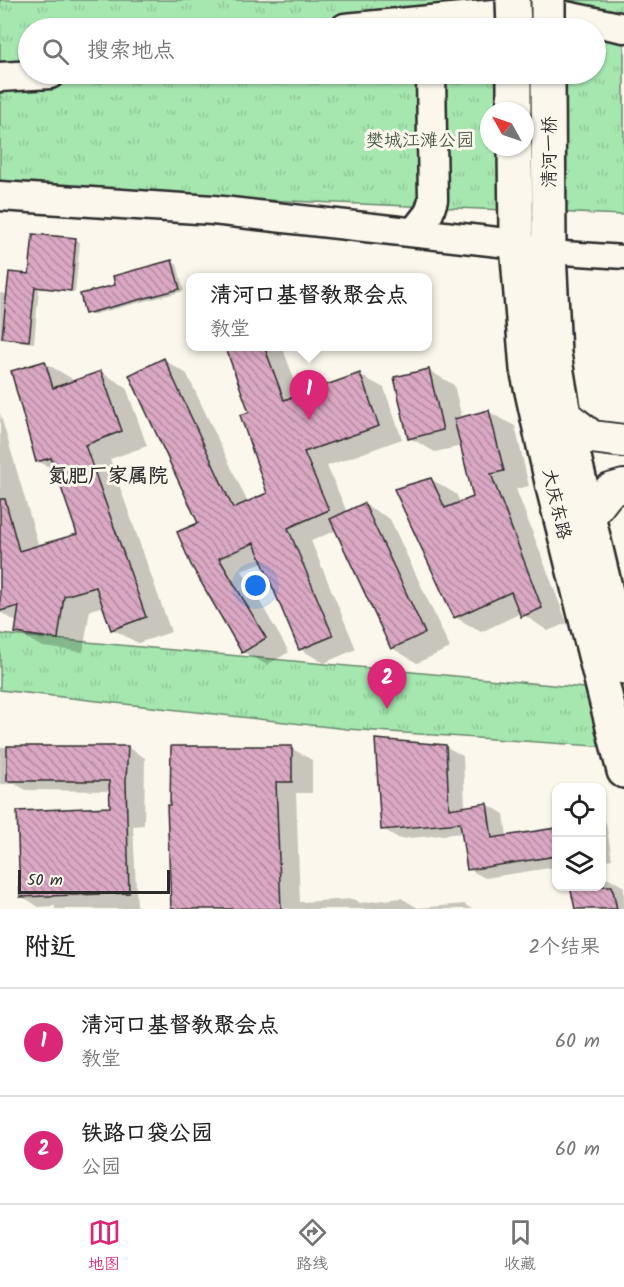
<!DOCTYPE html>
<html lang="zh">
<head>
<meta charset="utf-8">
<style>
	:root { --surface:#fff; --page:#f2f2f2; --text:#222; --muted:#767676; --line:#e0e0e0; --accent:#db2777 }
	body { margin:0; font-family:Kalam,"LXGW WenKai TC",sans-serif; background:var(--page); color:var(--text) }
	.controls { position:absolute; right:18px; bottom:18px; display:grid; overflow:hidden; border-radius:12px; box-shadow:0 2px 4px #0004 }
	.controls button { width:54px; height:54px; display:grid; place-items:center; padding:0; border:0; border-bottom:2px solid var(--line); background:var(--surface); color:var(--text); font:30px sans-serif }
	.compass { position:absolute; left:480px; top:102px; width:54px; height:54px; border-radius:50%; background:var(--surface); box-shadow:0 2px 4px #0004; rotate:310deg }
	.scale { position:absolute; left:18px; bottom:15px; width:152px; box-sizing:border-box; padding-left:6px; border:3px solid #2b2b2b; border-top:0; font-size:16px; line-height:21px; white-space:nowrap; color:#2b2b2b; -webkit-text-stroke:4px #fbf7ec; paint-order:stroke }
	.you { position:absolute; left:256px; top:586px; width:21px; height:21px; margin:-15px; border:4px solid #fff; border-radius:50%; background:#1a73e8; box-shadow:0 0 0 9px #1a73e833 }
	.badge { display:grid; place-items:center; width:39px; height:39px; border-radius:50%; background:var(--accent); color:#fff; font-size:20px; font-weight:700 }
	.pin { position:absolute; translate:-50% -50px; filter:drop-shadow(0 2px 3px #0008) }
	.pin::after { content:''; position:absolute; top:32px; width:21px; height:18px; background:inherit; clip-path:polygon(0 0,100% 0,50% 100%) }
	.popup { position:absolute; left:186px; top:273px; width:246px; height:78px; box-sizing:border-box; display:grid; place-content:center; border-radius:12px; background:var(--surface); filter:drop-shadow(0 2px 4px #0005); font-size:20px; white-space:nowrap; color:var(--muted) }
	.popup b { font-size:22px; color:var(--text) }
	.popup::after { content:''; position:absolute; left:50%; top:100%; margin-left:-12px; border:12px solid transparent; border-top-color:var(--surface) }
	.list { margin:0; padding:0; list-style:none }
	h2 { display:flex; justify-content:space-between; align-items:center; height:78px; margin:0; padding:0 24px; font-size:26px }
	h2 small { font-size:20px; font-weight:400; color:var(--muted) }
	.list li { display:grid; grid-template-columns:39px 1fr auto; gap:18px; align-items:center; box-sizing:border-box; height:108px; padding:0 24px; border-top:2px solid var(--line) }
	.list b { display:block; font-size:22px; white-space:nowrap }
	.list p { margin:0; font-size:20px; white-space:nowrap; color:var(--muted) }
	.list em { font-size:20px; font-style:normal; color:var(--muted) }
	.icon { flex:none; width:33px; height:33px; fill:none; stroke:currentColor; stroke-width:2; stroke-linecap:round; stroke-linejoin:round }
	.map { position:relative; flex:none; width:624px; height:909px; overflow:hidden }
	.search { position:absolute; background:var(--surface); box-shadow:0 2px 4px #0004; left:18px; right:18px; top:18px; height:66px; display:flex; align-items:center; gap:15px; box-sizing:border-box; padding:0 21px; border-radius:33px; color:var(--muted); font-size:22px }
	.sheet { height:294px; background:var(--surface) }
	nav { display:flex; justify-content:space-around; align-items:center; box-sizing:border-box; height:84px; border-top:2px solid var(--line); background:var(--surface); font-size:16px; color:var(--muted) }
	nav a { display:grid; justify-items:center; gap:3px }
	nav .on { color:var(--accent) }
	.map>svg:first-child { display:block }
</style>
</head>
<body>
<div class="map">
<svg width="624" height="909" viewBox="0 0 624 909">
	<defs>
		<pattern id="park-tufts" width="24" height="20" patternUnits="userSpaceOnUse" patternTransform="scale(1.5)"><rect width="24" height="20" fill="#a6e7b0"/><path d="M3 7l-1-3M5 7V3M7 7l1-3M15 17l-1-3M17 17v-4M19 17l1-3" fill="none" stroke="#8fc698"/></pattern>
		<pattern id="building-back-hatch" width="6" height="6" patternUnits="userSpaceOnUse" patternTransform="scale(1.5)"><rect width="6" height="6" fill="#dba8c3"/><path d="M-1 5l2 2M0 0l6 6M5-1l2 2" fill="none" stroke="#b2899f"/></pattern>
	</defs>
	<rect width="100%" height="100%" fill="#fbf7ec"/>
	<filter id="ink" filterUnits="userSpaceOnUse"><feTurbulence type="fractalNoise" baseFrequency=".0167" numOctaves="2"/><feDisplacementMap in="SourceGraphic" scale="12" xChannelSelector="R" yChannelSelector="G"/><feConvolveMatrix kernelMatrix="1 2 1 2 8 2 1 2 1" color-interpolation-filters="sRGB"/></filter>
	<g filter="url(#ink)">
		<g fill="url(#park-tufts)" stroke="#68896e" stroke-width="1.5" fill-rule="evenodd">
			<path d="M0,0h624v215l-624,-26zM28,28h568v46h-568zM489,111h36v36h-36z"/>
			<polygon points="0,634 595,689 609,747 347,729 0,690"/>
		</g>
		<g fill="#0003">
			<polygon points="76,240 80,243 75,292 39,289 34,343 0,339 0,293 8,294"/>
			<polygon points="172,262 177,264 184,291 91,315 87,313 117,286"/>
			<polygon points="226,346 282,346 300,395 360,375 384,388 402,439 327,466 347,512 364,504 390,519 450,648 417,663 392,648 337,530 311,541 356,649 324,663 300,649 263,562 242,571 289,652 267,665 243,652 200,524 164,360 187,374 248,503 269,494 251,413"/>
			<polygon points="45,363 71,378 72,383 101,372 126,387 147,446 110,459 171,632 138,643 112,629 104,606 90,610 83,652 42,647 17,632 18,623 0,612 0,413 39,547 79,535 57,472 38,461"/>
			<polygon points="428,370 454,385 462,418 489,412 515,426 529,486 516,489 567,623 548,631 521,613 481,632 455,617 431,479 456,494 461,504 475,498 462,446 435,452 410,438"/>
			<polygon points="445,746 463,756 465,808 487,804 504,814 507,837 556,830 556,867 485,878 468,869 463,833 400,839 383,829"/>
			<polygon points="0,747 127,747 145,758 144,825 133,826 137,909 55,909 55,906 39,907 21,896 111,809 111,791 26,790 15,784 0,784"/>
			<polygon points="291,748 312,760 312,793 296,793 300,902 354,899 360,903 401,898 418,908 464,904 472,909 158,909 172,908"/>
			<polygon points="602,820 606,823 612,859 602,861"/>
			<polygon points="609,878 624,887 624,909 576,909 602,886 602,880"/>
		</g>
		<g fill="url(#building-back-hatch)" stroke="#2b2b2b" stroke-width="1.5">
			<polygon points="33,234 76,238 71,291 35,287 29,341 2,338 9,272 29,274"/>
			<polygon points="172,260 180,289 85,314 80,294 115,285 113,276"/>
			<polygon points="225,346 264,346 284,400 360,373 379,426 304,452 329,510 288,528 333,636 299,650 254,543 219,558 266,638 242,653 191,565 177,532 198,523 129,375 164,358 233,508 267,493 240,415 249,412"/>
			<polygon points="45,361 53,388 101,371 122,431 85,445 146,617 111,630 96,587 64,596 58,639 15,633 19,606 0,611 0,499 5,499 19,551 77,534 51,458 36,462 11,371"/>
			<polygon points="429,369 443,430 408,439 394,377"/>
			<polygon points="489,410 504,471 491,474 542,608 521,617 511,592 454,618 394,489 431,478 445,508 473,497 454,419"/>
			<polygon points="364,503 425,633 391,649 330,519"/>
			<polygon points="375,739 446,745 449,809 487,803 492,838 556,828 556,856 467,870 460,823 381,830"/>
			<polygon points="7,746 128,746 126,781 129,893 20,897 17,811 110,807 109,781 7,781"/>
			<polygon points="171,746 292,746 292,782 276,782 281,909 171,909 167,805 170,805"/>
			<polygon points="570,886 612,886 617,909 575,909"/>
		</g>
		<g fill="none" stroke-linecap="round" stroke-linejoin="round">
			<g stroke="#2b2b2b" stroke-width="27">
				<polyline id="minor" points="549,252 624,257"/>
			</g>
			<g stroke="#2b2b2b" stroke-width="33">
				<g id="tertiary">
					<polyline points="345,28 536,10 624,28"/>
					<polyline points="0,77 50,74"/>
					<polyline points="0,196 213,210 517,244"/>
					<polyline points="415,231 429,213 433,200 431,74"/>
				</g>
			</g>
			<g stroke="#2b2b2b" stroke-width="36">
				<g id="secondary">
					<polyline points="564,415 592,437 624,441"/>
					<polyline points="588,518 610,490 624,486"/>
				</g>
			</g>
			<g stroke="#2b2b2b" stroke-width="38">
				<g id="primary">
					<polyline points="514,74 514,111"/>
					<polyline points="548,74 549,252 554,354 564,415 624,667"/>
					<polyline points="515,147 516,232 527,369 553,487 624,771"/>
				</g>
			</g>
			<use href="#minor" stroke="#fbf7ec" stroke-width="22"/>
			<use href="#tertiary" stroke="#fbf7ec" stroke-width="28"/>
			<use href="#secondary" stroke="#fbf7ec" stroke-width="32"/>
			<use href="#primary" stroke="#fbf7ec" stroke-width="33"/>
			<g stroke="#2b2b2b" stroke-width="38" stroke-linecap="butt">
				<g id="primary-bridge">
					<polyline points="513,0 514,28"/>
					<polyline points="548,0 548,28"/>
				</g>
			</g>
			<use href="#primary-bridge" stroke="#fbf7ec" stroke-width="33"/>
		</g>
	</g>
	<g text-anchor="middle" stroke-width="6" stroke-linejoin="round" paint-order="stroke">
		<g font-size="18" fill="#4a5a4c" stroke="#fbf7ec">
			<text x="420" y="146">樊城江滩公园</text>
		</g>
		<g font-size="18" fill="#2b2b2b" stroke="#fbf7ec">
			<text transform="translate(549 152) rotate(-90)" y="6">清河一桥</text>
			<text transform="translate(557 504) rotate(77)" y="6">大庆东路</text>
		</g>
		<g font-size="20" font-weight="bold" fill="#2b2b2b" stroke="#fbf7ec">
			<text x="108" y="482">氮肥厂家属院</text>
		</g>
	</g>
</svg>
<div class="controls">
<button><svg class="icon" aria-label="locate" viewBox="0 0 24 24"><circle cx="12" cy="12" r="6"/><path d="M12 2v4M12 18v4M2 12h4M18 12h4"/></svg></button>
<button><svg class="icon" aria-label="layers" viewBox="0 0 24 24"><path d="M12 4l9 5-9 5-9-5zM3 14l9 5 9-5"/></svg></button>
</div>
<svg class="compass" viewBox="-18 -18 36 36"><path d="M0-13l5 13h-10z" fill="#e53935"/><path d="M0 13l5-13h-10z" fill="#767676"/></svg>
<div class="scale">50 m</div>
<div class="you"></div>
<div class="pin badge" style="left:309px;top:420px">1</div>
<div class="popup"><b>清河口基督教聚会点</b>教堂</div>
<div class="pin badge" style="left:387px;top:709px">2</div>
<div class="search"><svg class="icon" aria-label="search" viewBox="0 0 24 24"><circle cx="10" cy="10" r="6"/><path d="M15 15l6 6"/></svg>搜索地点</div>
</div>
<section class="sheet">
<h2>附近<small>2个结果</small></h2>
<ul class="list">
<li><span class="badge">1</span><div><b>清河口基督教聚会点</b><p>教堂</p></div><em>60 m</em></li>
<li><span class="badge">2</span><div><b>铁路口袋公园</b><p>公园</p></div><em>60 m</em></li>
</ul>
</section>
<nav>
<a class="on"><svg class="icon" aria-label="map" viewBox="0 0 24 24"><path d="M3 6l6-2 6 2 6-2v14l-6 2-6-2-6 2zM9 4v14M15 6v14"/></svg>地图</a>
<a><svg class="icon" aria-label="directions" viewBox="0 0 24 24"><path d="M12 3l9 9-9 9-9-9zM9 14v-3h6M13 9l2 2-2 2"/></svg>路线</a>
<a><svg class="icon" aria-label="saved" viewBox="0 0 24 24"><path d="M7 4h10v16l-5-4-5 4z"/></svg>收藏</a>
</nav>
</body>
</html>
